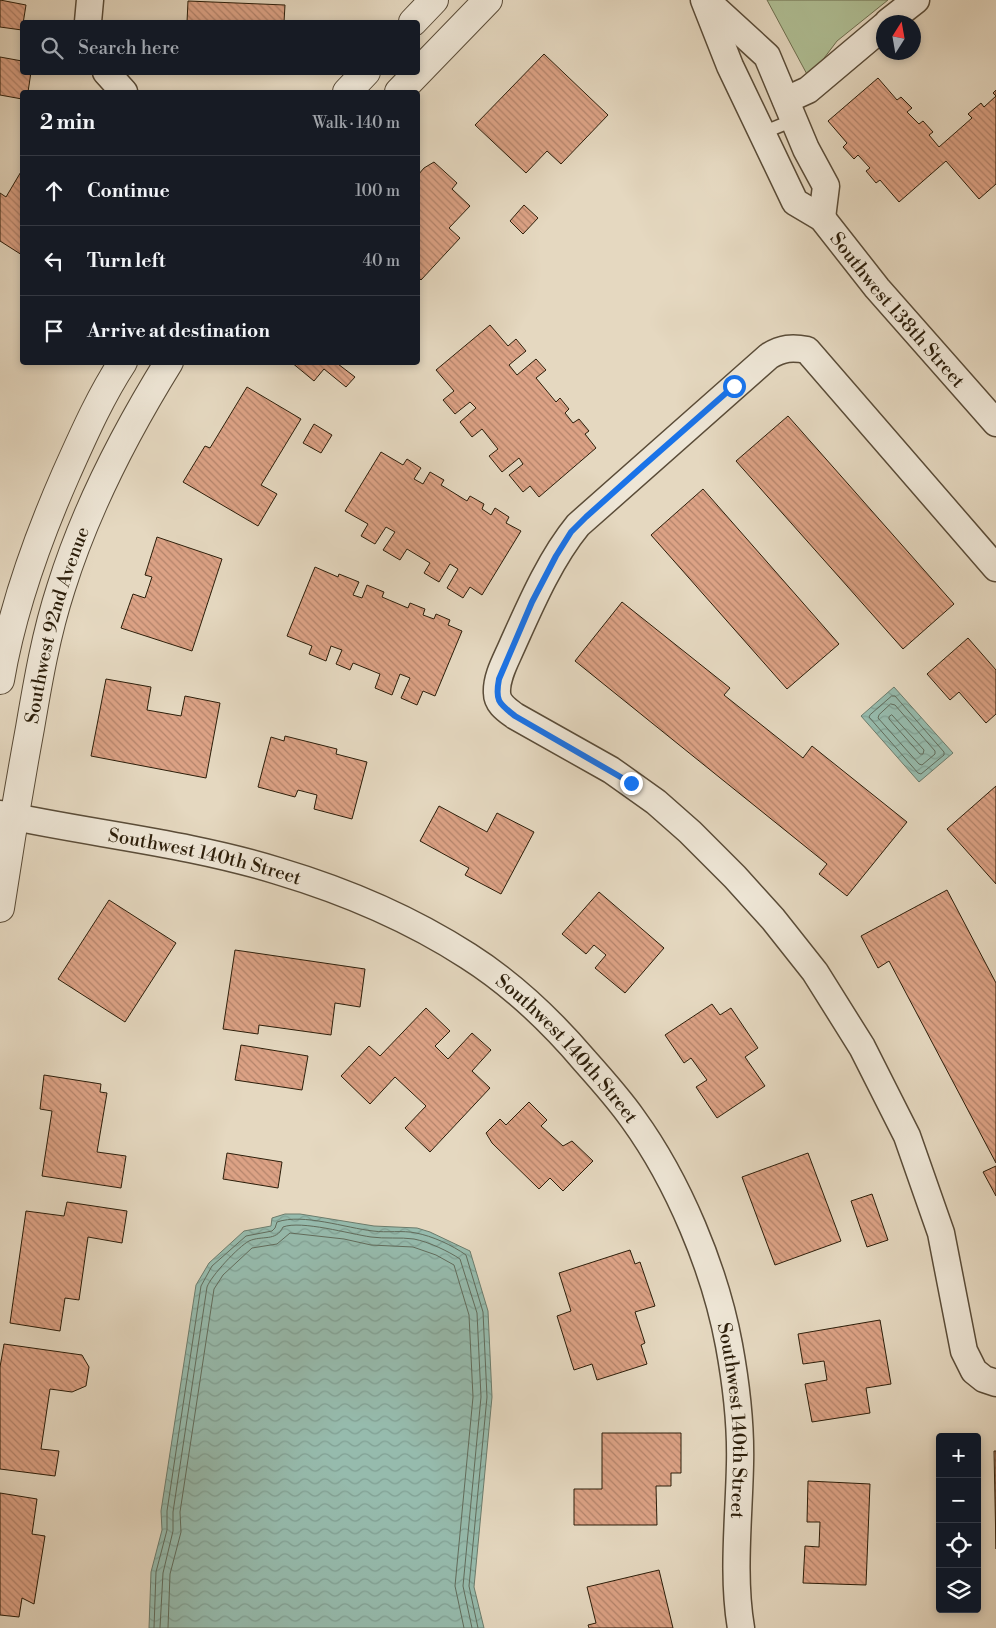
<!DOCTYPE html>
<html lang="en">
<head>
<meta charset="utf-8">
<style>
	:root { --surface:#171b24; --page:#242831; --text:#f1f3f6; --muted:#9ea1a6; --line:#363941 }
	body { margin:0; font-family:"Libre Bodoni",serif; background:var(--page); color:var(--text) }
	.controls { position:absolute; right:15px; bottom:15px; display:grid; overflow:hidden; border-radius:5px; box-shadow:0 2px 8px #0003 }
	.controls button { width:45px; height:45px; display:grid; place-items:center; padding:0; border:0; border-bottom:1px solid var(--line); background:var(--surface); color:var(--text); font:25px sans-serif }
	.compass { position:absolute; left:876px; top:15px; width:45px; height:45px; border-radius:50%; background:var(--surface); box-shadow:0 2px 8px #0003; rotate:11deg }
	.stop { position:absolute; width:15px; height:15px; margin:-11px; border:4px solid #1a73e8; border-radius:50%; background:#fff }
	.stop.end { background:#1a73e8; border-color:#fff; box-shadow:0 1px 5px #0008 }
	.list { margin:0; padding:0; list-style:none }
	h2 { display:flex; justify-content:space-between; align-items:center; height:65px; margin:0; padding:0 20px; font-size:21px }
	h2 small { font-size:16px; font-weight:400; color:var(--muted) }
	.list li { display:grid; grid-template-columns:32px 1fr auto; gap:15px; align-items:center; box-sizing:border-box; height:70px; padding:0 20px; border-top:1px solid var(--line) }
	.list b { display:block; font-size:19px; white-space:nowrap }
	.list em { font-size:16px; font-style:normal; color:var(--muted) }
	.icon { flex:none; width:28px; height:28px; fill:none; stroke:currentColor; stroke-width:2; stroke-linecap:round; stroke-linejoin:round }
	.map { position:relative; flex:none; width:996px; height:1628px; overflow:hidden }
	.search { position:absolute; background:var(--surface); box-shadow:0 2px 8px #0003; left:20px; top:20px; width:400px; height:55px; display:flex; align-items:center; gap:12px; box-sizing:border-box; padding:0 18px; border-radius:5px; color:var(--muted); font-size:19px }
	.panel { position:absolute; background:var(--surface); box-shadow:0 2px 8px #0003; left:20px; top:90px; width:400px; height:275px; border-radius:5px }
	.map>svg:first-child { display:block }
</style>
</head>
<body>
<div class="map">
<svg width="996" height="1628" viewBox="0 0 996 1628">
	<defs>
		<pattern id="water-waves" width="16" height="10" patternUnits="userSpaceOnUse" patternTransform="scale(1.25)"><rect width="16" height="10" fill="#96bbad"/><path d="M0 5q4-4 8 0t8 0" fill="none" stroke="#81a094"/></pattern>
		<pattern id="building-back-hatch" width="6" height="6" patternUnits="userSpaceOnUse" patternTransform="scale(1.25)"><rect width="6" height="6" fill="#dca285"/><path d="M-1 5l2 2M0 0l6 6M5-1l2 2" fill="none" stroke="#b3836b"/></pattern>
	</defs>
	<rect width="100%" height="100%" fill="#e5d8c0"/>
	<filter id="stains"><feTurbulence type="fractalNoise" baseFrequency=".004" numOctaves="4"/><feColorMatrix values="0 0 0 0 .2 0 0 0 0 .09 0 0 0 0 .02 0 0 0 .5 -.17"/></filter>
	<radialGradient id="worn" r=".72"><stop offset=".6" stop-color="#630" stop-opacity="0"/><stop offset="1" stop-color="#630" stop-opacity=".3"/></radialGradient>
	<polygon fill="#b0c096" stroke="#6e6f50" points="767,0 888,0 837,41 809,78"/>
	<g fill="url(#water-waves)" stroke="#6c7c6c">
		<polygon points="894,687 953,753 919,782 861,716"/>
		<polygon points="285,1214 300,1214 374,1226 417,1228 430,1232 470,1251 488,1311 492,1397 474,1587 484,1628 149,1628 151,1572 162,1530 161,1511 196,1285 209,1263 244,1231 271,1226 272,1218"/>
	</g>
	<g fill="none" stroke-linecap="round" stroke-linejoin="round">
		<g stroke="#616c5c" stroke-width="1">
			<polygon points="892,696 895,696 944,752 944,755 921,774 918,773 869,717 870,715"/>
			<polygon points="891,704 895,705 935,751 935,754 922,765 919,764 878,718 879,715"/>
			<polygon points="892,715 924,750 923,754 920,754 889,719 889,717"/>
			<path d="M154,1628l2,-56 11,-42v-19l34,-225 11,-20 34,-30 26,-5 3,-3 2,-6c26,-9 69,6 96,9 14,2 29,-1 43,2 16,3 36,12 50,22l17,57 4,85 -18,189 9,42"/>
			<path d="M160,1628l3,-55 10,-42v-19l34,-225c4,-11 31,-40 42,-46 13,-6 27,1 34,-14 18,-7 67,7 88,10 14,2 29,0 43,2 15,3 34,12 46,20l17,54 4,84 -18,189 9,42"/>
			<polyline points="168,1628 170,1574 181,1532 180,1512 214,1289 223,1275 252,1248 277,1244 290,1233 344,1239 371,1245 413,1247 436,1255 454,1265 469,1315 473,1397 455,1586 464,1628"/>
		</g>
	</g>
	<g fill="url(#building-back-hatch)" stroke="#2c1e0a">
		<polygon points="0,0 26,5 22,30 0,27"/>
		<polygon points="188,1 285,5 284,22 187,22"/>
		<polygon points="544,54 608,115 561,164 547,151 526,173 475,125"/>
		<polygon points="0,57 22,61 22,72 31,72 28,92 22,92 22,99 0,95"/>
		<polygon points="198,72 279,72 279,74"/>
		<polygon points="878,78 897,100 901,97 912,108 907,112 919,124 923,121 933,132 929,135 939,147 972,118 968,114 981,103 984,107 996,96 993,93 996,90 996,184 979,199 946,161 899,202 880,180 876,183 866,171 870,168 858,155 854,159 843,147 847,143 828,121"/>
		<polygon points="434,162 457,183 452,189 470,206 449,228 460,238 421,280 418,277 418,175 424,168"/>
		<polygon points="22,170 22,255 0,241 0,193 6,197"/>
		<polygon points="524,205 538,218 523,234 510,221"/>
		<polygon points="490,325 508,346 516,339 526,351 509,365 517,375 536,359 546,370 536,378 556,402 560,398 569,409 565,413 573,423 579,419 589,431 585,434 596,448 539,497 530,486 523,492 509,475 523,464 519,458 502,472 489,456 498,449 482,429 472,437 460,422 476,408 470,402 455,414 443,400 454,391 436,370"/>
		<polygon points="291,362 340,362 338,364 355,377 346,387 324,369 314,381"/>
		<polygon points="247,387 301,419 261,485 277,494 258,526 183,482 205,446 210,448"/>
		<polygon points="788,416 954,604 903,649 736,461"/>
		<polygon points="314,424 332,435 321,453 303,443"/>
		<polygon points="381,452 403,465 407,459 421,468 414,479 423,484 430,472 444,480 441,485 467,501 470,496 484,504 482,509 491,515 495,508 509,517 506,523 521,531 482,595 470,587 463,598 447,588 458,569 450,564 439,582 424,573 430,563 407,549 400,560 383,550 395,532 386,527 375,544 361,536 368,524 345,511"/>
		<polygon points="703,489 839,644 787,689 651,535"/>
		<polygon points="157,537 222,559 192,651 121,628 133,594 145,598 152,577 145,575"/>
		<polygon points="315,567 338,577 339,574 359,582 353,595 362,598 367,585 384,592 382,597 408,608 410,603 425,609 423,615 434,619 436,614 450,620 448,625 462,631 435,696 423,691 417,705 401,698 410,678 400,674 392,695 375,688 380,674 353,663 350,670 336,664 342,650 331,646 326,661 309,654 312,646 287,636"/>
		<polygon points="622,602 730,688 724,695 803,758 812,746 907,822 847,896 819,874 827,864 575,661"/>
		<polygon points="968,638 996,670 996,714 986,723 959,692 950,700 927,674"/>
		<polygon points="106,679 151,687 147,710 181,716 185,696 220,703 206,778 91,756"/>
		<polygon points="285,736 337,749 336,754 367,762 352,819 314,809 317,795 298,790 295,797 258,787 271,737 284,741"/>
		<polygon points="996,786 996,884 947,829"/>
		<polygon points="439,806 487,832 497,813 534,832 501,894 465,875 469,868 420,841"/>
		<polygon points="947,890 996,983 996,1163 889,961 878,968 861,936"/>
		<polygon points="599,892 664,948 625,993 595,968 606,955 594,945 586,954 562,934"/>
		<polygon points="109,900 176,943 125,1022 58,979"/>
		<polygon points="235,950 365,969 360,1007 335,1003 331,1035 259,1025 258,1034 223,1029"/>
		<polygon points="712,1004 720,1015 731,1008 758,1048 745,1057 765,1086 717,1118 696,1087 707,1080 691,1058 684,1063 665,1035"/>
		<polygon points="426,1008 450,1031 435,1046 448,1059 472,1033 491,1050 472,1071 490,1088 430,1152 405,1128 426,1106 395,1077 370,1104 341,1076 369,1046 380,1056"/>
		<polygon points="241,1045 308,1056 302,1090 235,1080"/>
		<polygon points="44,1075 101,1084 100,1092 107,1093 97,1152 126,1156 121,1188 42,1176 52,1111 40,1109"/>
		<polygon points="529,1102 547,1120 541,1126 563,1146 572,1141 593,1161 563,1191 550,1178 539,1189 492,1143 486,1133 500,1119 506,1125"/>
		<polygon points="227,1153 282,1162 278,1188 223,1179"/>
		<polygon points="808,1153 841,1241 775,1265 742,1177"/>
		<polygon points="996,1166 996,1196 983,1172"/>
		<polygon points="872,1194 888,1240 867,1247 851,1201"/>
		<polygon points="67,1202 127,1211 122,1243 88,1237 79,1300 65,1298 60,1331 10,1323 26,1211 64,1216"/>
		<polygon points="630,1250 635,1264 640,1262 655,1306 635,1312 645,1343 641,1345 647,1364 597,1380 592,1364 574,1370 557,1316 571,1311 559,1273"/>
		<polygon points="880,1320 891,1384 866,1388 870,1413 812,1422 805,1384 827,1380 824,1361 803,1364 798,1334"/>
		<polygon points="4,1344 82,1355 89,1367 86,1386 72,1392 50,1389 41,1449 59,1451 55,1476 0,1469 0,1367"/>
		<polygon points="602,1433 681,1433 681,1473 671,1473 671,1486 656,1486 657,1525 574,1525 574,1489 602,1489"/>
		<polygon points="994,1451 996,1451 996,1549"/>
		<polygon points="808,1481 870,1484 866,1585 803,1583 805,1546 819,1547 820,1522 807,1522"/>
		<polygon points="0,1493 37,1499 32,1534 45,1536 34,1604 22,1598 19,1617 0,1615"/>
		<polygon points="659,1570 673,1628 589,1628 588,1625 596,1623 587,1587"/>
	</g>
	<g fill="none" stroke-linecap="round" stroke-linejoin="round">
		<g stroke="#5a4c38" stroke-width="15">
			<polyline id="service" points="762,133 794,120"/>
		</g>
		<g stroke="#5a4c38" stroke-width="29">
			<g id="minor">
				<path id="s1" d="M704,0l26,66 65,136 27,16 55,70 119,135"/>
				<polyline points="707,1 767,56 806,149 826,186 822,218"/>
				<polyline points="88,22 90,0"/>
				<polyline points="888,22 916,0"/>
				<polyline points="106,72 124,92"/>
				<polyline points="786,100 808,90 884,26"/>
				<path d="M996,568l-189,-218c-15,-3 -25,-2 -38,6l-191,169c-28,34 -48,81 -66,121 -6,14 -16,31 -15,47 0,11 10,17 18,23l96,54 45,32 34,30 45,45 38,42 42,53 47,75 45,89 34,97 23,118 10,20 10,8 12,4"/>
				<path id="s2" d="M0,814c92,20 188,29 278,57 67,20 131,47 190,85 44,28 83,65 117,105 17,19 34,38 48,58 45,62 82,150 96,226 7,38 12,80 11,119 -1,53 -8,112 1,164"/>
			</g>
		</g>
		<g stroke="#5a4c38" stroke-width="30">
			<g id="tertiary">
				<polyline points="413,22 434,0"/>
				<polyline points="347,92 366,72"/>
				<polyline points="399,92 488,0"/>
				<path d="M0,680c12,-71 37,-140 66,-206 17,-38 34,-77 57,-112"/>
				<path id="s3" d="M0,908c9,-60 19,-120 30,-180 8,-47 16,-94 31,-140 25,-80 64,-155 108,-226"/>
			</g>
		</g>
		<use href="#service" stroke="#eee6d6" stroke-width="12"/>
		<use href="#minor" stroke="#eee6d6" stroke-width="26"/>
		<use href="#tertiary" stroke="#eee6d6" stroke-width="28"/>
	</g>
	<g fill="none" stroke-linecap="round" stroke-linejoin="round">
		<path stroke="#1a73e8" stroke-width="6" d="M631,783l-116,-67c-17,-13 -20,-16 -16,-37l33,-77 24,-46 15,-24 15,-15 57,-51 91,-80"/>
	</g>
	<g text-anchor="middle" stroke-width="4.5" stroke-linejoin="round" paint-order="stroke">
		<g font-size="19" fill="#2c1e0a" stroke="#eee6d6">
			<text dy="7" stroke="none"><textPath href="#s1" startOffset="372">Southwest 138th Street</textPath></text>
			<text dy="7" stroke="none"><textPath href="#s3" startOffset="289">Southwest 92nd Avenue</textPath></text>
			<text dy="7" stroke="none"><textPath href="#s2" startOffset="209">Southwest 140th Street</textPath></text>
			<text dy="7" stroke="none"><textPath href="#s2" startOffset="629">Southwest 140th Street</textPath></text>
			<text dy="7" stroke="none"><textPath href="#s2" startOffset="1049">Southwest 140th Street</textPath></text>
		</g>
	</g>
	<rect width="100%" height="100%" filter="url(#stains)"/>
	<rect width="100%" height="100%" fill="url(#worn)"/>
</svg>
<div class="controls">
<button>+</button>
<button>−</button>
<button><svg class="icon" aria-label="locate" viewBox="0 0 24 24"><circle cx="12" cy="12" r="6"/><path d="M12 2v4M12 18v4M2 12h4M18 12h4"/></svg></button>
<button><svg class="icon" aria-label="layers" viewBox="0 0 24 24"><path d="M12 4l9 5-9 5-9-5zM3 14l9 5 9-5"/></svg></button>
</div>
<svg class="compass" viewBox="-18 -18 36 36"><path d="M0-13l5 13h-10z" fill="#e53935"/><path d="M0 13l5-13h-10z" fill="#9ea1a6"/></svg>
<div class="stop" style="left:734px;top:386px"></div>
<div class="stop end" style="left:631px;top:783px"></div>
<div class="search"><svg class="icon" aria-label="search" viewBox="0 0 24 24"><circle cx="10" cy="10" r="6"/><path d="M15 15l6 6"/></svg>Search here</div>
<section class="panel">
<h2>2 min<small>Walk · 140 m</small></h2>
<ul class="list">
<li><svg class="icon" aria-label="ahead" viewBox="0 0 24 24"><path d="M12 20V5M6 11l6-6 6 6"/></svg><div><b>Continue</b></div><em>100 m</em></li>
<li><svg class="icon" aria-label="left" viewBox="0 0 24 24"><path d="M17 20v-9H6M10 6l-5 5 5 5"/></svg><div><b>Turn left</b></div><em>40 m</em></li>
<li><svg class="icon" aria-label="arrive" viewBox="0 0 24 24"><path d="M6 21V4h12l-3 4 3 4H6"/></svg><div><b>Arrive at destination</b></div></li>
</ul>
</section>
</div>
</body>
</html>
